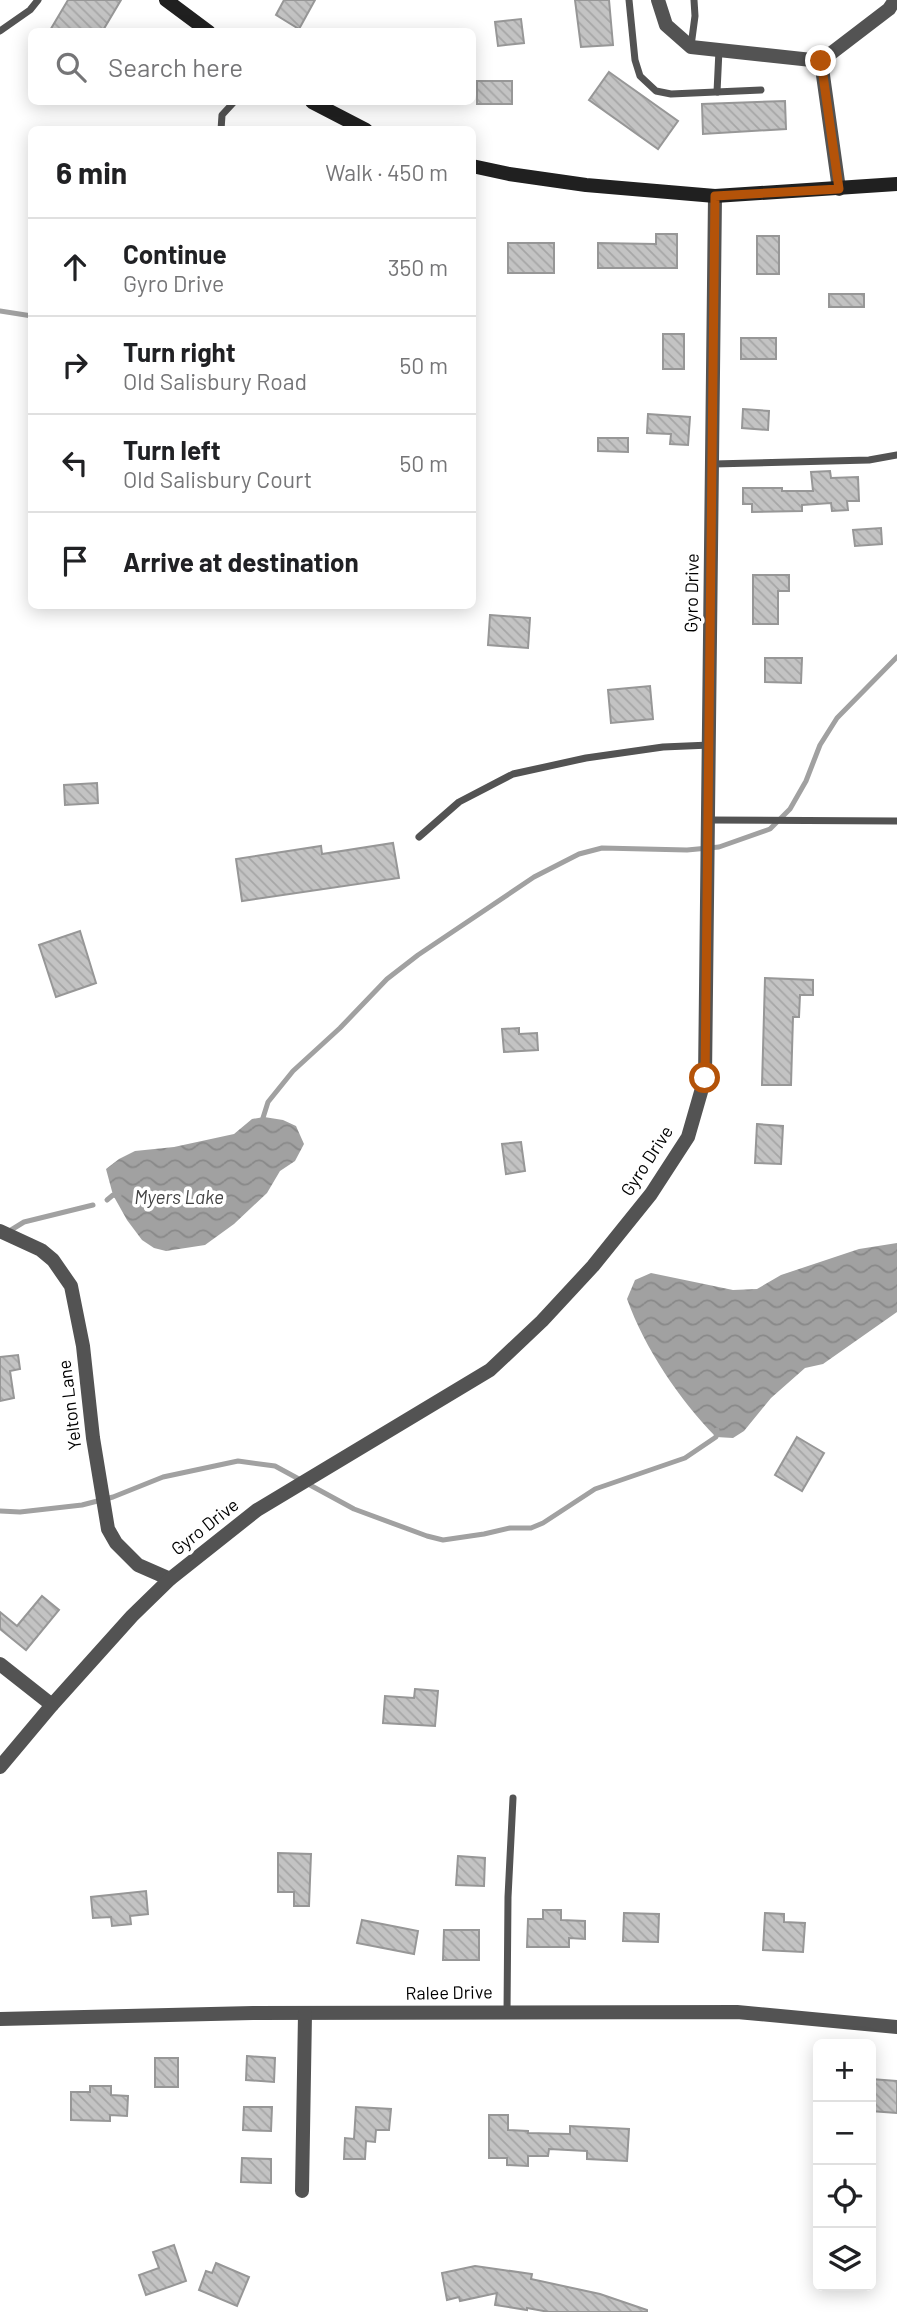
<!DOCTYPE html>
<html lang="en">
<head>
<meta charset="utf-8">
<style>
	:root { --surface:#fff; --page:#f2f2f2; --text:#202124; --muted:#757577; --line:#e0e0e0 }
	body { margin:0; font-family:Barlow,sans-serif; background:var(--page); color:var(--text) }
	.controls { position:absolute; right:21px; bottom:21px; display:grid; overflow:hidden; border-radius:10px; box-shadow:0 4px 18px #0003 }
	.controls button { width:63px; height:63px; display:grid; place-items:center; padding:0; border:0; border-bottom:2px solid var(--line); background:var(--surface); color:var(--text); font:35px sans-serif }
	.stop { position:absolute; width:21px; height:21px; margin:-16px; border:5px solid #b45309; border-radius:50%; background:#fff }
	.stop.end { background:#b45309; border-color:#fff; box-shadow:0 2px 7px #0008 }
	.list { margin:0; padding:0; list-style:none }
	h2 { display:flex; justify-content:space-between; align-items:center; height:91px; margin:0; padding:0 28px; font-size:30px }
	h2 small { font-size:23px; font-weight:400; color:var(--muted) }
	.list li { display:grid; grid-template-columns:46px 1fr auto; gap:21px; align-items:center; box-sizing:border-box; height:98px; padding:0 28px; border-top:2px solid var(--line) }
	.list b { display:block; font-size:26px; white-space:nowrap }
	.list p { margin:0; font-size:23px; white-space:nowrap; color:var(--muted) }
	.list em { font-size:23px; font-style:normal; color:var(--muted) }
	.icon { flex:none; width:38px; height:38px; fill:none; stroke:currentColor; stroke-width:2; stroke-linecap:round; stroke-linejoin:round }
	.map { position:relative; flex:none; width:897px; height:2312px; overflow:hidden }
	.search { position:absolute; background:var(--surface); box-shadow:0 4px 18px #0003; left:28px; top:28px; width:448px; height:77px; display:flex; align-items:center; gap:18px; box-sizing:border-box; padding:0 24px; border-radius:10px; color:var(--muted); font-size:26px }
	.panel { position:absolute; background:var(--surface); box-shadow:0 4px 18px #0003; left:28px; top:126px; width:448px; height:483px; border-radius:10px }
	.map>svg:first-child { display:block }
</style>
</head>
<body>
<div class="map">
<svg width="897" height="2312" viewBox="0 0 897 2312">
	<defs>
		<pattern id="water-waves" width="16" height="10" patternUnits="userSpaceOnUse" patternTransform="scale(1.75)"><rect width="16" height="10" fill="#a1a1a1"/><path d="M0 5q4-4 8 0t8 0" fill="none" stroke="#898989"/></pattern>
		<pattern id="building-back-hatch" width="6" height="6" patternUnits="userSpaceOnUse" patternTransform="scale(1.75)"><rect width="6" height="6" fill="#c3c3c3"/><path d="M-1 5l2 2M0 0l6 6M5-1l2 2" fill="none" stroke="#a6a6a6"/></pattern>
	</defs>
	<rect width="100%" height="100%" fill="#fff"/>
	<g fill="url(#water-waves)">
		<polygon points="264,1117 283,1120 296,1126 304,1144 295,1161 280,1171 267,1193 234,1224 205,1245 166,1251 154,1248 142,1240 127,1220 113,1195 106,1169 119,1159 135,1151 174,1147 234,1134 252,1119"/>
		<path d="M897,1243v69l-74,52 -18,4 -34,30 -27,33 -11,7 -17,-1c-37,-38 -71,-88 -89,-138l8,-19 16,-7 82,17 24,-1 24,-14 78,-26z"/>
	</g>
	<g fill="none" stroke-linecap="round" stroke-linejoin="round">
		<g stroke="#a1a1a1" stroke-width="5">
			<polyline points="0,311 32,316"/>
			<polyline points="262,1121 268,1102 293,1071 340,1028 387,979 418,955 534,877 579,854 602,848 687,850 719,847 770,829 790,809 806,781 820,745 837,718 897,657"/>
			<polyline points="107,1200 113,1195 119,1196"/>
			<polyline points="11,1230 24,1222 93,1205"/>
			<polyline points="0,1511 20,1512 82,1505 113,1497 163,1477 238,1461 275,1466 354,1509 427,1536 443,1540 484,1534 510,1528 531,1528 543,1523 595,1489 685,1458 716,1437 717,1430"/>
		</g>
	</g>
	<g fill="url(#building-back-hatch)" stroke="#979797" stroke-width="2">
		<polygon points="68,0 121,0 102,32 49,32"/>
		<polygon points="284,0 315,0 299,29 276,15"/>
		<polygon points="575,0 609,0 613,45 581,47"/>
		<polygon points="521,19 524,43 498,46 495,22"/>
		<polygon points="609,72 678,121 658,149 589,100"/>
		<rect x="477" y="81" width="35" height="23"/>
		<polygon points="785,101 786,129 703,134 702,104"/>
		<polygon points="656,234 677,234 677,268 598,268 598,243 656,244"/>
		<rect x="757" y="236" width="22" height="38"/>
		<rect x="508" y="243" width="46" height="30"/>
		<rect x="829" y="294" width="35" height="13"/>
		<rect x="663" y="334" width="21" height="35"/>
		<rect x="741" y="338" width="35" height="21"/>
		<polygon points="743,409 769,411 768,430 742,428"/>
		<polygon points="648,414 690,417 688,445 670,444 671,434 647,433"/>
		<polygon points="598,438 628,438 628,452 598,451"/>
		<polygon points="830,471 831,478 858,477 859,501 847,501 848,510 832,511 831,503 802,505 802,511 752,512 752,504 743,504 743,488 782,488 782,491 813,491 811,472"/>
		<polygon points="881,528 882,544 855,546 853,530"/>
		<polygon points="753,575 789,575 789,591 778,591 778,624 753,624"/>
		<polygon points="490,615 530,618 528,648 488,645"/>
		<polygon points="765,658 802,658 801,683 765,682"/>
		<polygon points="650,686 653,719 611,723 608,690"/>
		<polygon points="97,783 98,803 65,805 64,785"/>
		<polygon points="393,843 399,878 242,901 236,859 321,846 322,854"/>
		<polygon points="80,931 96,983 56,997 39,945"/>
		<polygon points="765,978 813,980 813,995 800,995 799,1017 793,1017 791,1085 762,1085"/>
		<polygon points="519,1028 519,1034 537,1033 538,1050 504,1052 502,1029"/>
		<polygon points="757,1124 783,1126 781,1164 755,1163"/>
		<polygon points="521,1142 525,1171 506,1174 502,1144"/>
		<polygon points="18,1355 20,1369 10,1371 14,1398 0,1401 0,1357"/>
		<polygon points="797,1437 824,1453 802,1491 775,1475"/>
		<polygon points="42,1596 59,1610 26,1650 0,1629 0,1612 17,1626"/>
		<polygon points="415,1689 438,1691 435,1726 383,1723 385,1696 414,1698"/>
		<polygon points="278,1853 311,1854 309,1906 294,1906 294,1892 278,1892"/>
		<polygon points="458,1856 485,1858 484,1886 456,1885"/>
		<polygon points="146,1891 148,1914 130,1916 131,1924 112,1926 111,1917 93,1918 91,1897"/>
		<polygon points="543,1910 561,1910 561,1920 585,1921 585,1939 569,1938 569,1947 527,1947 528,1919 543,1919"/>
		<polygon points="624,1913 659,1914 658,1942 623,1941"/>
		<polygon points="765,1913 784,1914 784,1922 805,1923 803,1952 763,1950"/>
		<polygon points="362,1920 418,1931 414,1954 357,1943"/>
		<polygon points="444,1930 479,1930 479,1960 443,1960"/>
		<polygon points="247,2056 275,2058 274,2082 246,2080"/>
		<rect x="155" y="2058" width="23" height="29"/>
		<polygon points="871,2079 897,2081 897,2113 871,2111"/>
		<polygon points="90,2086 111,2086 111,2095 128,2096 127,2116 110,2115 110,2121 71,2120 71,2092 90,2092"/>
		<polygon points="244,2107 272,2107 271,2131 243,2130"/>
		<polygon points="356,2107 391,2109 389,2130 376,2130 375,2142 366,2141 365,2159 344,2159 345,2138 354,2139"/>
		<polygon points="489,2115 508,2115 508,2130 528,2131 528,2133 570,2134 570,2126 629,2129 627,2161 587,2159 587,2151 549,2149 548,2156 528,2156 528,2166 507,2165 507,2158 489,2158"/>
		<polygon points="242,2158 271,2159 271,2183 241,2182"/>
		<polygon points="174,2245 186,2281 146,2295 139,2275 159,2268 153,2252"/>
		<polygon points="216,2263 249,2277 237,2306 199,2290 206,2271 212,2273"/>
		<polygon points="475,2266 532,2274 531,2279 600,2294 647,2310 647,2312 549,2312 527,2308 527,2310 495,2305 497,2293 460,2301 459,2297 447,2300 442,2273"/>
	</g>
	<g fill="none" stroke-linecap="round" stroke-linejoin="round">
		<g stroke="#535353" stroke-width="7">
			<polyline points="629,0 635,60 640,76 656,91 671,94 761,90"/>
			<polyline points="0,31 30,10 38,0"/>
			<polyline points="691,46 695,16 694,0"/>
			<polyline points="717,92 719,50"/>
			<polyline points="221,130 222,115 234,102"/>
			<polyline points="713,464 869,460 897,455"/>
			<polyline points="709,820 897,821"/>
			<polyline points="419,837 459,802 513,774 586,758 663,747 710,745"/>
			<polyline points="507,2012 508,1897 513,1798"/>
		</g>
		<g stroke="#535353" stroke-width="14">
			<polyline points="658,0 666,25 691,47 821,61"/>
			<polyline points="839,189 821,61 889,9 895,0"/>
			<polyline points="0,1231 41,1250 53,1260 71,1286 83,1346 93,1438 108,1529 116,1543 138,1565 170,1579"/>
			<polyline points="0,1664 52,1705"/>
			<polyline points="0,1767 52,1705 132,1616 170,1579 257,1510 490,1370 542,1321 593,1266 651,1194 688,1137 705,1078 715,196"/>
			<polyline points="0,2019 253,2013 737,2012 897,2027"/>
			<polyline points="302,2191 305,2014"/>
		</g>
		<g stroke="#202020" stroke-width="14">
			<polyline points="166,0 209,32"/>
			<polyline points="312,102 366,130"/>
			<polyline points="472,166 509,174 586,185 715,196 897,184"/>
		</g>
	</g>
	<g fill="none" stroke-linecap="round" stroke-linejoin="round">
		<polyline stroke="#b45309" stroke-width="9" points="705,1078 715,196 839,189 821,61"/>
	</g>
	<g text-anchor="middle" stroke-width="7" stroke-linejoin="round" paint-order="stroke">
		<g font-size="18" fill="#000" stroke="#fff">
			<text transform="translate(692 593) rotate(-89)" y="6">Gyro Drive</text>
			<text transform="translate(647 1161) rotate(-57)" y="6">Gyro Drive</text>
			<text transform="translate(70 1405) rotate(-97)" y="6">Yelton Lane</text>
			<text transform="translate(205 1527) rotate(-38)" y="6">Gyro Drive</text>
			<text transform="translate(449 1993) rotate(-1)" y="6">Ralee Drive</text>
		</g>
		<g font-size="19" font-style="italic" fill="#424242" stroke="#fff">
			<text x="179" y="1204">Myers Lake</text>
		</g>
	</g>
</svg>
<div class="controls">
<button>+</button>
<button>−</button>
<button><svg class="icon" aria-label="locate" viewBox="0 0 24 24"><circle cx="12" cy="12" r="6"/><path d="M12 2v4M12 18v4M2 12h4M18 12h4"/></svg></button>
<button><svg class="icon" aria-label="layers" viewBox="0 0 24 24"><path d="M12 4l9 5-9 5-9-5zM3 14l9 5 9-5"/></svg></button>
</div>
<div class="stop" style="left:705px;top:1078px"></div>
<div class="stop end" style="left:821px;top:61px"></div>
<div class="search"><svg class="icon" aria-label="search" viewBox="0 0 24 24"><circle cx="10" cy="10" r="6"/><path d="M15 15l6 6"/></svg>Search here</div>
<section class="panel">
<h2>6 min<small>Walk · 450 m</small></h2>
<ul class="list">
<li><svg class="icon" aria-label="ahead" viewBox="0 0 24 24"><path d="M12 20V5M6 11l6-6 6 6"/></svg><div><b>Continue</b><p>Gyro Drive</p></div><em>350 m</em></li>
<li><svg class="icon" aria-label="right" viewBox="0 0 24 24"><path d="M7 20v-9h11M14 6l5 5-5 5"/></svg><div><b>Turn right</b><p>Old Salisbury Road</p></div><em>50 m</em></li>
<li><svg class="icon" aria-label="left" viewBox="0 0 24 24"><path d="M17 20v-9H6M10 6l-5 5 5 5"/></svg><div><b>Turn left</b><p>Old Salisbury Court</p></div><em>50 m</em></li>
<li><svg class="icon" aria-label="arrive" viewBox="0 0 24 24"><path d="M6 21V4h12l-3 4 3 4H6"/></svg><div><b>Arrive at destination</b></div></li>
</ul>
</section>
</div>
</body>
</html>
